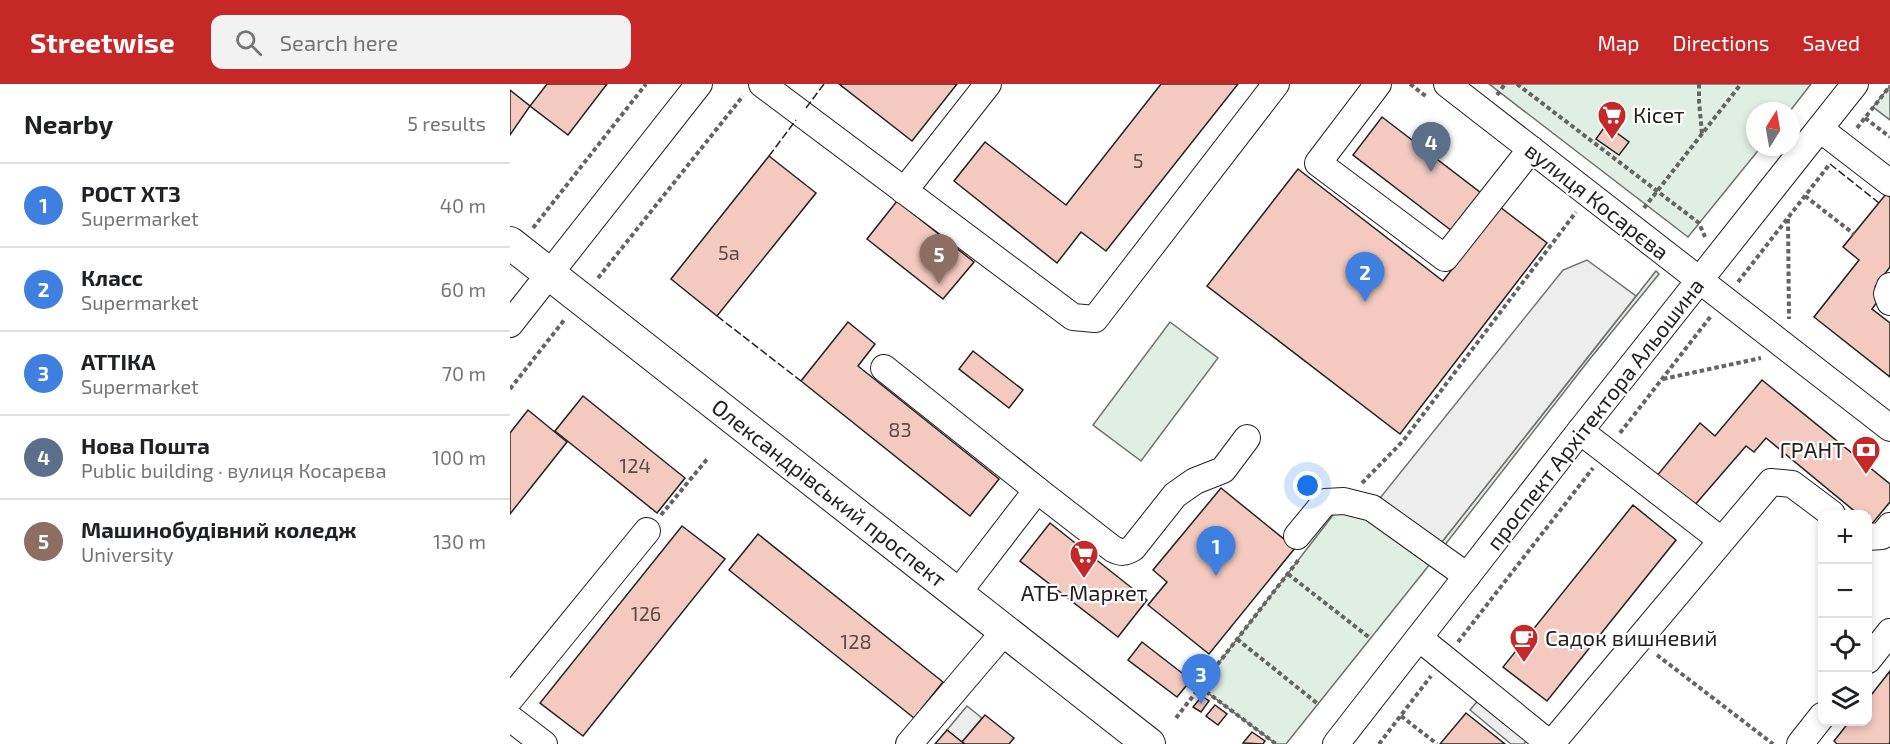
<!DOCTYPE html>
<html lang="en">
<head>
<meta charset="utf-8">
<style>
	:root { --surface:#fff; --page:#f2f2f2; --text:#202124; --muted:#757577; --line:#e0e0e0; --accent:#c62828 }
	body { margin:0; font-family:"Exo 2",sans-serif; background:var(--page); color:var(--text) }
	.controls { position:absolute; right:18px; bottom:18px; display:grid; overflow:hidden; border-radius:12px; box-shadow:0 3px 9px #0003 }
	.controls button { width:54px; height:54px; display:grid; place-items:center; padding:0; border:0; border-bottom:2px solid var(--line); background:var(--surface); color:var(--text); font:30px sans-serif }
	.compass { position:absolute; left:1236px; top:18px; width:54px; height:54px; border-radius:50%; background:var(--surface); box-shadow:0 3px 9px #0003; rotate:11deg }
	.you { position:absolute; left:798px; top:402px; width:21px; height:21px; margin:-15px; border:4px solid #fff; border-radius:50%; background:#1a73e8; box-shadow:0 0 0 9px #1a73e833 }
	.badge { display:grid; place-items:center; width:39px; height:39px; border-radius:50%; background:var(--accent); color:#fff; font-size:20px; font-weight:700 }
	.pin { position:absolute; translate:-50% -50px; filter:drop-shadow(0 2px 3px #0008) }
	.pin::after { content:''; position:absolute; top:32px; width:21px; height:18px; background:inherit; clip-path:polygon(0 0,100% 0,50% 100%) }
	.list { margin:0; padding:0; list-style:none }
	h2 { display:flex; justify-content:space-between; align-items:center; height:78px; margin:0; padding:0 24px; font-size:26px }
	h2 small { font-size:20px; font-weight:400; color:var(--muted) }
	.list li { display:grid; grid-template-columns:39px 1fr auto; gap:18px; align-items:center; box-sizing:border-box; height:84px; padding:0 24px; border-top:2px solid var(--line) }
	.list b { display:block; font-size:22px; white-space:nowrap }
	.list p { margin:0; font-size:20px; white-space:nowrap; color:var(--muted) }
	.list em { font-size:20px; font-style:normal; color:var(--muted) }
	.icon { flex:none; width:33px; height:33px; fill:none; stroke:currentColor; stroke-width:2; stroke-linecap:round; stroke-linejoin:round }
	.map { position:relative; flex:none; width:1380px; height:660px; overflow:hidden }
	header { display:flex; align-items:center; gap:36px; box-sizing:border-box; height:84px; padding:0 30px; background:var(--accent); color:#fff }
	header strong { font-size:28px }
	nav { display:flex; gap:33px; margin-inline-start:auto; font-size:21px }
	.search { width:420px; height:54px; background:var(--page); display:flex; align-items:center; gap:15px; box-sizing:border-box; padding:0 21px; border-radius:12px; color:var(--muted); font-size:22px }
	main { display:flex }
	aside { flex:1; background:var(--surface) }
	.map>svg:first-child { display:block }
</style>
</head>
<body>
<header>
<strong>Streetwise</strong>
<div class="search"><svg class="icon" aria-label="search" viewBox="0 0 24 24"><circle cx="10" cy="10" r="6"/><path d="M15 15l6 6"/></svg>Search here</div>
<nav><a>Map</a><a>Directions</a><a>Saved</a></nav>
</header>
<main>
<aside>
<h2>Nearby<small>5 results</small></h2>
<ul class="list">
<li><span class="badge" style="background:#3f7fe0">1</span><div><b>РОСТ ХТЗ</b><p>Supermarket</p></div><em>40 m</em></li>
<li><span class="badge" style="background:#3f7fe0">2</span><div><b>Класс</b><p>Supermarket</p></div><em>60 m</em></li>
<li><span class="badge" style="background:#3f7fe0">3</span><div><b>АТТІКА</b><p>Supermarket</p></div><em>70 m</em></li>
<li><span class="badge" style="background:#5c6f8a">4</span><div><b>Нова Пошта</b><p>Public building · вулиця Косарєва</p></div><em>100 m</em></li>
<li><span class="badge" style="background:#8d6e63">5</span><div><b>Машинобудівний коледж</b><p>University</p></div><em>130 m</em></li>
</ul>
</aside>
<div class="map">
<svg width="1380" height="660" viewBox="0 0 1380 660">
	<rect width="100%" height="100%" fill="#fff"/>
	<g fill="#e0efe3" stroke="#6f6f6f" stroke-width="1.5">
		<polygon points="979,0 1301,0 1280,27 1245,27 1245,63 1251,63 1178,153"/>
		<polygon points="1380,2 1380,36 1363,23"/>
		<polygon points="1146,187 1149,190 1079,276 920,480 776,660 766,660 690,603 834,417 924,468"/>
		<polygon points="660,238 708,274 631,377 583,341"/>
	</g>
	<g fill="#ededed" stroke="#6f6f6f" stroke-width="1.5">
		<polygon points="1077,176 1126,212 924,468 862,424 1053,186"/>
		<polygon points="975,608 1024,647 1014,660 1001,660 960,626"/>
		<polygon points="457,622 472,634 452,658 437,646"/>
	</g>
	<g fill="#f3c9c0" stroke="#222" stroke-width="1.5">
		<polygon points="37,0 97,0 58,51 20,22"/>
		<polygon points="329,0 447,0 402,57"/>
		<polygon points="651,0 728,0 596,167 571,148 547,179 444,97 475,58 556,121"/>
		<polygon points="0,6 20,22 0,51"/>
		<polygon points="872,33 971,109 942,147 843,71"/>
		<polygon points="1096,41 1119,58 1109,71 1086,55"/>
		<polygon points="259,72 306,109 207,232 161,195"/>
		<polygon points="788,85 933,197 990,123 1037,159 890,350 697,202"/>
		<polygon points="1376,110 1380,113 1380,183 1365,203 1373,210 1362,225 1380,239 1380,293 1304,233 1349,176 1333,163"/>
		<polygon points="387,117 464,178 433,215 357,155"/>
		<polygon points="338,238 365,260 348,282 489,395 460,432 291,297"/>
		<polygon points="463,267 513,306 499,324 449,285"/>
		<polygon points="1252,296 1380,400 1380,418 1361,441 1358,438 1358,430 1348,430 1256,354 1244,368 1236,362 1184,422 1146,393 1190,339 1205,352"/>
		<polygon points="73,312 175,394 147,429 45,347"/>
		<polygon points="18,326 57,358 0,430 0,349"/>
		<polygon points="711,404 785,464 699,570 638,521 657,498 643,486"/>
		<polygon points="1123,421 1166,456 1037,617 993,583"/>
		<polygon points="540,439 637,516 608,553 510,477"/>
		<polygon points="172,442 215,475 73,652 30,619"/>
		<polygon points="248,450 433,598 404,634 219,486"/>
		<polygon points="632,558 681,596 667,613 618,576"/>
		<polygon points="1380,587 1380,658 1379,660 1327,660 1324,657 1339,638 1358,638 1358,615"/>
		<polygon points="692,612 699,617 691,628 683,623"/>
		<polygon points="705,621 717,630 708,641 696,632"/>
		<polygon points="956,629 995,660 930,660"/>
		<polygon points="475,631 504,654 499,660 455,660 452,658"/>
		<polygon points="437,646 452,658 455,660 425,660"/>
		<polygon points="742,648 755,657 753,660 733,659"/>
	</g>
	<g fill="none" stroke-linecap="round" stroke-linejoin="round">
		<g stroke="#222" stroke-width="28">
			<g id="minor">
				<polyline points="252,0 563,233 585,235 766,0"/>
				<polyline points="868,0 808,79 935,174 1021,65"/>
				<polyline points="937,0 1380,344"/>
				<polyline points="1310,45 1380,99"/>
				<polyline points="394,107 478,0"/>
				<polyline points="1380,202 1377,210 1380,218"/>
				<polyline points="0,240 189,0"/>
				<polyline points="374,284 527,406 447,510"/>
				<polyline points="1070,347 1211,456"/>
				<path d="M527,406l76,59c8,4 12,4 20,-1l42,-53 20,-14 28,-11 24,-32"/>
				<polyline points="787,452 815,418 834,417 862,424 957,492"/>
				<polyline points="1358,453 1372,452 1380,442"/>
				<polyline points="909,554 1040,660"/>
				<polyline points="1358,576 1380,548"/>
				<polyline points="0,615 137,447"/>
				<polyline points="0,634 34,660"/>
				<polyline points="399,660 495,547"/>
				<polyline points="826,660 1070,347 1345,0"/>
				<polyline points="1041,660 1261,398 1282,400 1322,430"/>
				<polyline points="1290,660 1312,632"/>
			</g>
		</g>
		<g stroke="#222" stroke-width="34">
			<polyline id="major" points="0,159 639,660"/>
		</g>
		<g stroke="#646464" stroke-width="4" stroke-dasharray="4.5 3" stroke-linecap="butt">
			<polyline points="900,0 917,13"/>
			<polyline points="1007,0 1189,139 1195,153"/>
			<polyline points="1189,0 1189,17 1192,50"/>
			<polyline points="987,11 995,0"/>
			<polyline points="1355,34 1380,53"/>
			<polyline points="1347,44 1380,2"/>
			<polyline points="1295,112 1344,150"/>
			<polyline points="1134,124 1231,0"/>
			<polyline points="1278,135 1279,235"/>
			<polyline points="23,144 136,0"/>
			<polyline points="88,194 233,12"/>
			<polyline points="1228,198 1319,81"/>
			<polyline points="1153,295 1251,274"/>
			<polyline points="0,305 55,235"/>
			<polyline points="1110,349 1201,232"/>
			<polyline points="852,399 893,357 1066,128"/>
			<polyline points="151,431 198,374"/>
			<polyline points="778,490 860,554"/>
			<polyline points="727,555 808,620"/>
			<polyline points="948,558 1083,384"/>
			<polyline points="1147,571 1263,660"/>
			<polyline points="690,603 766,660"/>
			<polyline points="891,632 927,660"/>
			<polyline points="666,634 790,474"/>
			<polyline points="869,660 921,592"/>
		</g>
		<use href="#minor" stroke="#fff" stroke-width="26"/>
		<use href="#major" stroke="#fff" stroke-width="32"/>
		<g stroke="#222" stroke-width="1.5" stroke-dasharray="8 3" stroke-linecap="butt">
			<polyline points="296,24 314,0"/>
			<polyline points="259,72 286,36"/>
			<polyline points="1320,80 1369,119"/>
			<polyline points="207,232 291,297"/>
		</g>
	</g>
	<defs>
		<g id="supermarket-pin" transform="scale(1.5)"><path d="M0 17L-7.5 6A9.5 9.5 0 1 1 7.5 6Z" fill="#c62828" stroke="#fff"/><path d="M-6-5.5h2.5l.6 2H6L4.5 2H-2.5L-4.4-4H-6ZM-1.5 3.2a1.3 1.3 0 1 0 .1 0ZM3 3.2a1.3 1.3 0 1 0 .1 0Z" fill="#fff"/></g>
		<g id="bank-pin" transform="scale(1.5)"><path d="M0 17L-7.5 6A9.5 9.5 0 1 1 7.5 6Z" fill="#c62828" stroke="#fff"/><path d="M-6-4H6V4H-6ZM0-2.3a2.3 2.3 0 1 0 0 4.6a2.3 2.3 0 1 0 0-4.6Z" fill="#fff"/></g>
		<g id="cafe-pin" transform="scale(1.5)"><path d="M0 17L-7.5 6A9.5 9.5 0 1 1 7.5 6Z" fill="#c62828" stroke="#fff"/><path d="M-5.5-4.5H6V0H3Q3 3.5 0 3.5H-2.5Q-5.5 3.5-5.5 0ZM3-3.2v2h1.7v-2ZM-6 4.5H4V6H-6Z" fill="#fff"/></g>
	</defs>
	<g fill-rule="evenodd">
		<use href="#supermarket-pin" x="1102" y="31"/>
		<use href="#bank-pin" x="1356" y="366"/>
		<use href="#supermarket-pin" x="574" y="470"/>
		<use href="#cafe-pin" x="1014" y="554"/>
	</g>
	<g text-anchor="middle" stroke-width="4.5" stroke-linejoin="round" paint-order="stroke">
		<g font-size="20" fill="#564c4a">
			<text x="628" y="84">5</text>
			<text x="219" y="176">5а</text>
			<text x="390" y="353">83</text>
			<text x="125" y="389">124</text>
			<text x="136" y="537">126</text>
			<text x="346" y="565">128</text>
		</g>
		<g font-size="22" fill="#222" stroke="#fff" text-anchor="start">
			<text x="1123" y="39">Кісет</text>
			<text x="1335" y="374" text-anchor="end">ГРАНТ</text>
			<text x="574" y="517" text-anchor="middle">АТБ-Маркет</text>
			<text x="1035" y="562">Садок вишневий</text>
		</g>
		<g font-size="22" fill="#222" stroke="#fff">
			<text transform="translate(1087 117) rotate(38)" y="8">вулиця Косарєва</text>
			<text transform="translate(1085 330) rotate(-52)" y="8">проспект Архітектора Альошина</text>
			<text transform="translate(319 409) rotate(38)" y="8">Олександрівський проспект</text>
		</g>
	</g>
</svg>
<div class="controls">
<button>+</button>
<button>−</button>
<button><svg class="icon" aria-label="locate" viewBox="0 0 24 24"><circle cx="12" cy="12" r="6"/><path d="M12 2v4M12 18v4M2 12h4M18 12h4"/></svg></button>
<button><svg class="icon" aria-label="layers" viewBox="0 0 24 24"><path d="M12 4l9 5-9 5-9-5zM3 14l9 5 9-5"/></svg></button>
</div>
<svg class="compass" viewBox="-18 -18 36 36"><path d="M0-13l5 13h-10z" fill="#e53935"/><path d="M0 13l5-13h-10z" fill="#757577"/></svg>
<div class="you"></div>
<div class="pin badge" style="left:706px;top:492px;background:#3f7fe0">1</div>
<div class="pin badge" style="left:855px;top:218px;background:#3f7fe0">2</div>
<div class="pin badge" style="left:691px;top:620px;background:#3f7fe0">3</div>
<div class="pin badge" style="left:921px;top:88px;background:#5c6f8a">4</div>
<div class="pin badge" style="left:429px;top:200px;background:#8d6e63">5</div>
</div>
</main>
</body>
</html>
